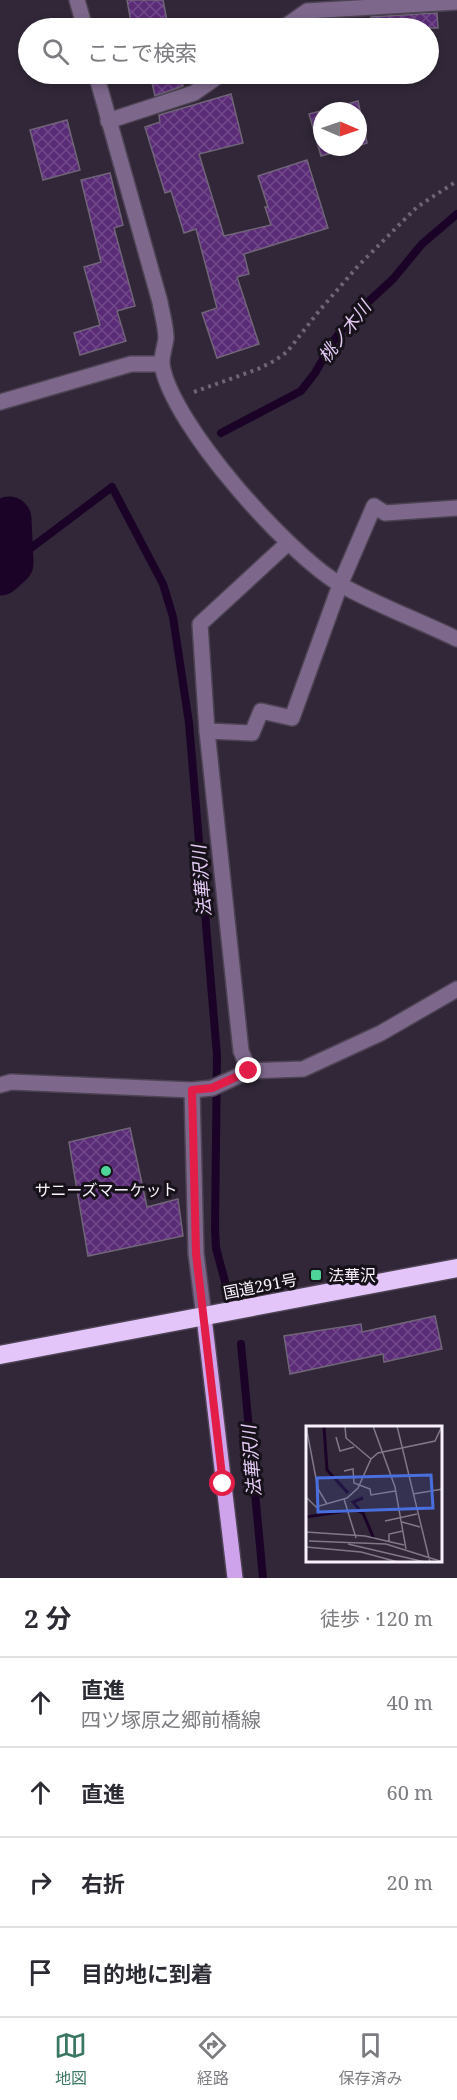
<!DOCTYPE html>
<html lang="ja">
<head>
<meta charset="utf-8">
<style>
	:root { --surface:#fff; --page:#f7f7f7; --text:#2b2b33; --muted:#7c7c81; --line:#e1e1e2; --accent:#3b7761 }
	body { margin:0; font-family:"Noto Serif","Noto Sans JP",serif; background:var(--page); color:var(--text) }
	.compass { position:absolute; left:313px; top:102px; width:54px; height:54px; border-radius:50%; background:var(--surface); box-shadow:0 3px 9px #0003; rotate:92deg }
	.stop { position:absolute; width:18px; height:18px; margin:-14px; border:4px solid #e11d48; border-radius:50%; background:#fff }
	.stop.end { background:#e11d48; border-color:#fff; box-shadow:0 2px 6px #0008 }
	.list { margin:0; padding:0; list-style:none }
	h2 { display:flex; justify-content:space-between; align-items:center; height:78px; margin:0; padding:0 24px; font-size:26px }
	h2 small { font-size:20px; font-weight:400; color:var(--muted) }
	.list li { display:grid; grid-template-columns:39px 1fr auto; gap:18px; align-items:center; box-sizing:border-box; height:90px; padding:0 24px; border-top:2px solid var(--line) }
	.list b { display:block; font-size:22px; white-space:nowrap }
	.list p { margin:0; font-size:20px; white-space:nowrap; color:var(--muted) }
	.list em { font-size:20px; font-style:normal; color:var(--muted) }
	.icon { flex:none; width:33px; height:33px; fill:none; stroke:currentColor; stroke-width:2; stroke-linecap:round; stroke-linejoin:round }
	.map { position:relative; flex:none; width:457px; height:1578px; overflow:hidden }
	.search { position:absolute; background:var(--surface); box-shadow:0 3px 9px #0003; left:18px; right:18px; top:18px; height:66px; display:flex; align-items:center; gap:15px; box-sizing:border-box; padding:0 21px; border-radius:33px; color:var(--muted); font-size:22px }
	.sheet { height:438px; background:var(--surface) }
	nav { display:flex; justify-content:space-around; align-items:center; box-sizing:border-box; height:84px; border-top:2px solid var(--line); background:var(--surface); font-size:16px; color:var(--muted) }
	nav a { display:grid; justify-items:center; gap:3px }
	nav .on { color:var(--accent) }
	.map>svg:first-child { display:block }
</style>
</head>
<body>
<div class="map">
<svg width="457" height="1578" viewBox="0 0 457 1578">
	<defs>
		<pattern id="building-cross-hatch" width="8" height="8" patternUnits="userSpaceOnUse" patternTransform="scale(1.5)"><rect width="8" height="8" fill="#5a2b76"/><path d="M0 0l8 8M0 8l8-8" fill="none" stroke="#724a8a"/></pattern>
	</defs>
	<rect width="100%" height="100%" fill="#312738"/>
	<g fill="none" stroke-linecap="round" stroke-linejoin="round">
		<g stroke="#1b0328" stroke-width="8">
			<polyline points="221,433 301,391 315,373 334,340 354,315 393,279 422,244 457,214"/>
			<polyline points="11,563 112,487 163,584 173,617 189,723 217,1055 215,1228 216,1248 227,1289"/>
			<polyline points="241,1344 263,1578"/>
		</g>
		<polyline stroke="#1b0328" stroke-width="45" points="0,573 11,563 9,519"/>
	</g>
	<g fill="url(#building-cross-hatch)" stroke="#706578" stroke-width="1.5">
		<polygon points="127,0 163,0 167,21 132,28"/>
		<polygon points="437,13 438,28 372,28 371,17"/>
		<polygon points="150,74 180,74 183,86 155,96"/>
		<polygon points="231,94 243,143 199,154 224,236 271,225 265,207 268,207 258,176 307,160 328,228 244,254 249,274 237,277 259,344 217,358 202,313 217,308 196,229 184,233 171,191 165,193 145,127 160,122 159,115"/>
		<polygon points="358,101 367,143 358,146 358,111 322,111 322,147 354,147 321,156 309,114"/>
		<polygon points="67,120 80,170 43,180 30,130"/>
		<polygon points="110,173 123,225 114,228 135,306 117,311 126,341 80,355 74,333 100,325 84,267 101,262 81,180"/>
		<polygon points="130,1128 147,1207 178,1199 183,1236 88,1256 69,1142"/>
		<polygon points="435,1316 442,1349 384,1362 383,1354 290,1374 284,1336 361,1324 362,1332"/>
	</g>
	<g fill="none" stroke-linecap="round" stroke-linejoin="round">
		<g stroke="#4d4354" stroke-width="18">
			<g id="minor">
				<polyline points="77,0 85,28"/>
				<polyline points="283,28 307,11 457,2"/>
				<path d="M96,74l64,228c2,12 6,25 6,36 -1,9 -5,19 -4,27 10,60 127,190 179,220 36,20 79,36 116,54"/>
				<polyline points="108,121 194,93 221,74"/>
				<polyline points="0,402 131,364 162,364"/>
				<polyline points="207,731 200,624 288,543"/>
				<polyline points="249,1071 241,1051 207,731 252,733 261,711 292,718 340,585 374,506 385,513 457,508"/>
				<polyline points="0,1085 11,1082 192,1090 212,1088 249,1071 303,1069 381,1033 457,989"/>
				<polyline points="192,1090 196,1253 204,1317"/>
			</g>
		</g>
		<g stroke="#4d4354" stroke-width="18">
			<polyline id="major" points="204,1317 235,1578"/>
		</g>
		<g stroke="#4d4354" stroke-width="21">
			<polyline id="highway" points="0,1355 457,1268"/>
		</g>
		<polyline stroke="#6e6574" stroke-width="4" stroke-dasharray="3 4.5" stroke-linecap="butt" points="194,392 258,369 274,361 287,352 319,311 358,266 417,207 457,181"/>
		<use href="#minor" stroke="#7d688b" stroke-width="15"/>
		<use href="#major" stroke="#cea3eb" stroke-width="15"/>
		<use href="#highway" stroke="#e3c5f9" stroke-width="18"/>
	</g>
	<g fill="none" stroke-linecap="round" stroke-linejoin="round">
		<polyline stroke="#e11d48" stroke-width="8" points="223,1484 196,1253 192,1090 212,1088 249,1071"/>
	</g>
	<g fill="#4ed399" stroke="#17121a" stroke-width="2">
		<circle cx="106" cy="1171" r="6"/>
		<rect x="310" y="1269" width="12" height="12" rx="3"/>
	</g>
	<g text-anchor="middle" stroke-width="6" stroke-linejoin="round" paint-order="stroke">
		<g font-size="16" fill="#f9f2fd" stroke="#17121a">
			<text x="106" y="1196">サニーズマーケット</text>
			<text x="328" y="1281" text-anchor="start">法華沢</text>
		</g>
		<g font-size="16" fill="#f9f2fd" stroke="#17121a">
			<text transform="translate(260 1286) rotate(-11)" y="6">国道291号</text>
		</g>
		<g font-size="18" font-style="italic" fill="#e4cbf6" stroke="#17121a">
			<text transform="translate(345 332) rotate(-52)" y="6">桃ノ木川</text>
			<text transform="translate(202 881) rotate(-95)" y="6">法華沢川</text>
			<text transform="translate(252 1461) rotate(-95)" y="6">法華沢川</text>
		</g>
	</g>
	<g transform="translate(306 1426)">
		<rect width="136" height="136" fill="#312738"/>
		<path fill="none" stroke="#1b0328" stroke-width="3" d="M18,0l3,44 21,23M53,83l-6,-7 10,-4M50,84l7,3 11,26M0,91l40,-6"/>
		<path fill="none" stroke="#817887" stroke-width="1.5" d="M0,0l12,63 9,15M39,0l1,12 25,21M67,0l22,61 11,62M91,0l33,136M30,11l4,14 14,-4M38,45l9,-2 1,14 16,6 1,6 24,-4M107,68l30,-5M0,71l10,10 31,-9 11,-10 13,-29 7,-6 57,-12 7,-15M38,73l12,39M79,95l32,-7M96,96l18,5M0,106l59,4 39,9M3,115l77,3 57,18M83,115v-7l14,-3M42,118l77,18M0,121l55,5 37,10"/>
		<path fill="#496fdf" fill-opacity="0.15" stroke="#496fdf" stroke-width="3" d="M125,49l2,33 -115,4 -1,-34z"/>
		<rect width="136" height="136" fill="none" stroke="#f9f2fd" stroke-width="3"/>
	</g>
</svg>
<svg class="compass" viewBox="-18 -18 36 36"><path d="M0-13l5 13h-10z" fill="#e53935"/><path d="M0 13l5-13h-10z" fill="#7c7c81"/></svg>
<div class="stop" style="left:223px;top:1484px"></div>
<div class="stop end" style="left:249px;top:1071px"></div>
<div class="search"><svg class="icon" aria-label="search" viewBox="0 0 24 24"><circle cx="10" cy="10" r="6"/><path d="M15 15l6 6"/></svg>ここで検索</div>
</div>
<section class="sheet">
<h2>2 分<small>徒歩 · 120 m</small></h2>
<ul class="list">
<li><svg class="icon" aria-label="ahead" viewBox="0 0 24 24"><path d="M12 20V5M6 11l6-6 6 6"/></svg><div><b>直進</b><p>四ツ塚原之郷前橋線</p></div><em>40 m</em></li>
<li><svg class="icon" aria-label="ahead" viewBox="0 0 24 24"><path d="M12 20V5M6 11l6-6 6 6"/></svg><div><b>直進</b></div><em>60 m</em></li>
<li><svg class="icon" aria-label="right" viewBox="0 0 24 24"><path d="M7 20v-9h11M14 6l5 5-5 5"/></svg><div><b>右折</b></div><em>20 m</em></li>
<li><svg class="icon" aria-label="arrive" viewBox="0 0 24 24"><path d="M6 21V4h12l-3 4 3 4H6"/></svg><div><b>目的地に到着</b></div></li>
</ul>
</section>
<nav>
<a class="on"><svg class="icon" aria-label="map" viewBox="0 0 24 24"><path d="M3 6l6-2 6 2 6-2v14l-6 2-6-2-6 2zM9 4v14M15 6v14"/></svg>地図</a>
<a><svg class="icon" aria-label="directions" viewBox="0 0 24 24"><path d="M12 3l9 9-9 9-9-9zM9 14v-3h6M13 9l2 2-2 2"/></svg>経路</a>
<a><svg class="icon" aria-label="saved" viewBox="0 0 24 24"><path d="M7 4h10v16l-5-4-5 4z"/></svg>保存済み</a>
</nav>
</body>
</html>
